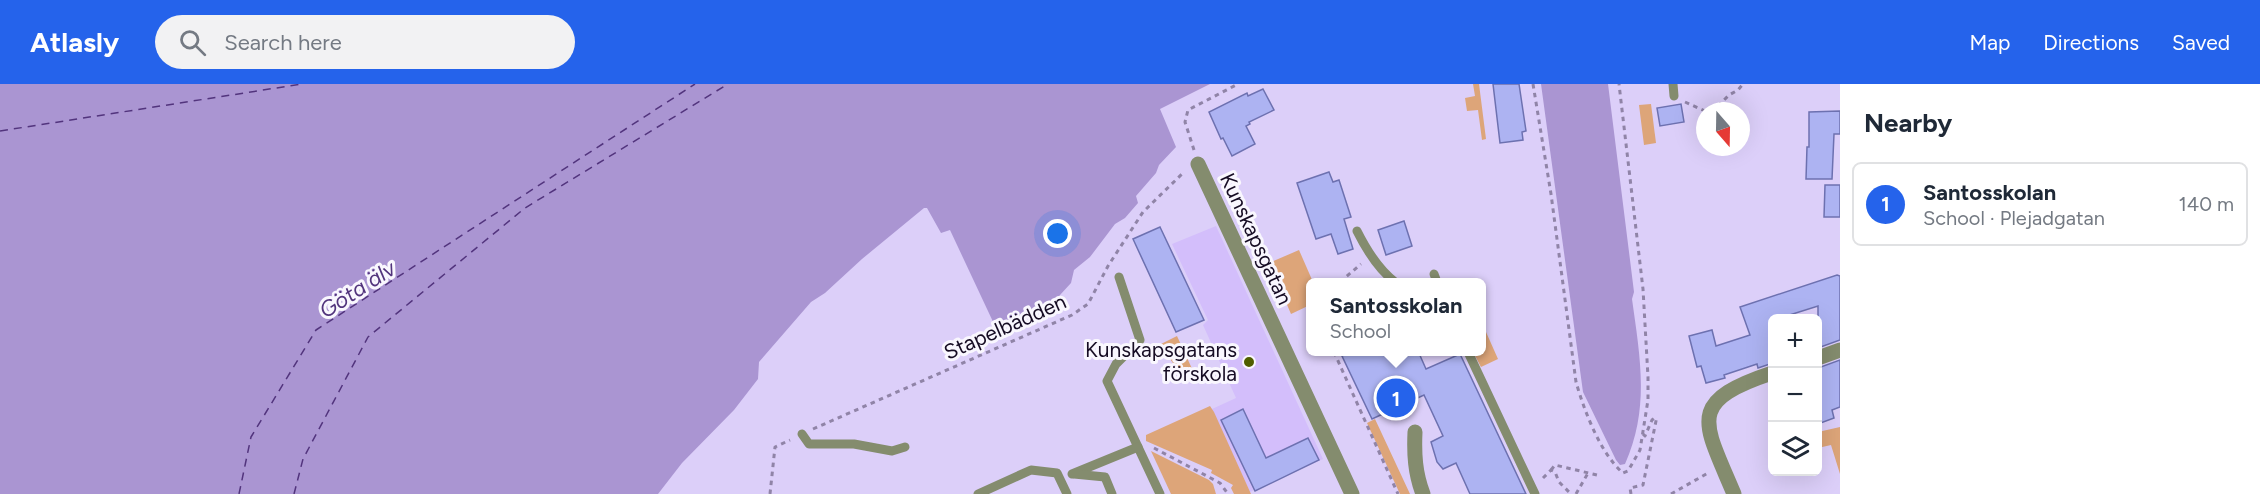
<!DOCTYPE html>
<html lang="en">
<head>
<meta charset="utf-8">
<style>
	:root { --surface:#fff; --page:#f2f2f3; --text:#1f2937; --muted:#747a83; --line:#e0e1e3; --accent:#2563eb }
	body { margin:0; font-family:Figtree,sans-serif; background:var(--page); color:var(--text) }
	.controls { position:absolute; right:18px; bottom:18px; display:grid; overflow:hidden; border-radius:9px; box-shadow:0 6px 24px #0002 }
	.controls button { width:54px; height:54px; display:grid; place-items:center; padding:0; border:0; border-bottom:2px solid var(--line); background:var(--surface); color:var(--text); font:30px sans-serif }
	.compass { position:absolute; left:1696px; top:18px; width:54px; height:54px; border-radius:50%; background:var(--surface); box-shadow:0 6px 24px #0002; rotate:160deg }
	.you { position:absolute; left:1058px; top:150px; width:21px; height:21px; margin:-15px; border:4px solid #fff; border-radius:50%; background:#1a73e8; box-shadow:0 0 0 9px #1a73e833 }
	.badge { display:grid; place-items:center; width:39px; height:39px; border-radius:50%; background:var(--accent); color:#fff; font-size:20px; font-weight:700 }
	.pin { position:absolute; translate:-50% -50%; border:3px solid #fff; box-shadow:0 2px 6px #0006 }
	.popup { position:absolute; left:1306px; top:194px; width:180px; height:78px; box-sizing:border-box; display:grid; place-content:center; border-radius:9px; background:var(--surface); filter:drop-shadow(0 2px 4px #0005); font-size:20px; white-space:nowrap; color:var(--muted) }
	.popup b { font-size:22px; color:var(--text) }
	.popup::after { content:''; position:absolute; left:50%; top:100%; margin-left:-12px; border:12px solid transparent; border-top-color:var(--surface) }
	.list { margin:0; padding:0; list-style:none }
	h2 { display:flex; justify-content:space-between; align-items:center; height:78px; margin:0; padding:0 24px; font-size:26px }
	h2 small { font-size:20px; font-weight:400; color:var(--muted) }
	.list li { display:grid; grid-template-columns:39px 1fr auto; gap:18px; align-items:center; box-sizing:border-box; height:84px; margin:0 12px 12px; padding:0 12px; border:2px solid var(--line); border-radius:9px }
	.list b { display:block; font-size:22px; white-space:nowrap }
	.list p { margin:0; font-size:20px; white-space:nowrap; color:var(--muted) }
	.list em { font-size:20px; font-style:normal; color:var(--muted) }
	.icon { flex:none; width:33px; height:33px; fill:none; stroke:currentColor; stroke-width:2; stroke-linecap:round; stroke-linejoin:round }
	.map { position:relative; flex:none; width:1840px; height:410px; overflow:hidden }
	header { display:flex; align-items:center; gap:36px; box-sizing:border-box; height:84px; padding:0 30px; background:var(--accent); color:#fff }
	header strong { font-size:28px }
	nav { display:flex; gap:33px; margin-inline-start:auto; font-size:21px }
	.search { width:420px; height:54px; background:var(--page); display:flex; align-items:center; gap:15px; box-sizing:border-box; padding:0 21px; border-radius:33px; color:var(--muted); font-size:22px }
	main { display:flex }
	aside { flex:1; background:var(--surface) }
	.map>svg:first-child { display:block }
</style>
</head>
<body>
<header>
<strong>Atlasly</strong>
<div class="search"><svg class="icon" aria-label="search" viewBox="0 0 24 24"><circle cx="10" cy="10" r="6"/><path d="M15 15l6 6"/></svg>Search here</div>
<nav><a>Map</a><a>Directions</a><a>Saved</a></nav>
</header>
<main>
<div class="map">
<svg width="1840" height="410" viewBox="0 0 1840 410">
	<rect width="100%" height="100%" fill="#dccff9"/>
	<polygon fill="#d3befb" points="1216,142 1323,375 1250,408 1212,325 1236,314 1203,241 1208,236 1172,160"/>
	<g fill="#dda579">
		<polygon points="1473,0 1479,0 1486,55 1482,56 1478,26 1467,27 1465,14 1475,12"/>
		<polygon points="1651,20 1656,59 1644,61 1639,21"/>
		<polygon points="1299,166 1313,198 1310,198 1310,221 1291,230 1269,179"/>
		<polygon points="1482,239 1498,275 1481,283 1473,268 1482,268"/>
		<path d="M1177,252l17,37c-17,4 -25,-17 -33,-29z"/>
		<polygon points="1210,322 1214,328 1251,410 1234,410 1231,404 1233,401 1211,389 1212,386 1146,357 1146,351"/>
		<polygon points="1375,335 1410,410 1400,410 1367,339"/>
		<polygon points="1840,343 1840,390 1831,361 1818,364 1818,348"/>
		<polygon points="1151,367 1209,396 1213,400 1216,410 1171,410"/>
	</g>
	<g fill="#aa95d2">
		<polygon points="0,0 1210,0 1160,25 1176,63 1159,81 1156,89 1136,112 1138,119 1125,134 1115,140 1090,173 1074,186 1071,199 1060,211 1058,215 1045,225 1007,243 1004,238 995,242 950,146 941,149 927,124 924,124 862,175 825,209 811,218 759,278 758,295 734,326 682,379 658,410 0,410"/>
		<path d="M1541,0h67l26,208 -2,7c8,58 18,109 -7,165l-5,1 -4,-5 -33,-68z"/>
	</g>
	<g fill="none" stroke-linecap="round" stroke-linejoin="round">
		<g stroke="#52347d" stroke-width="1.5" stroke-dasharray="8 6" stroke-linecap="butt">
			<polyline points="0,47 302,0"/>
			<polyline points="239,410 251,353 316,246 695,0"/>
			<polyline points="294,410 303,375 368,253 525,124 728,0"/>
		</g>
	</g>
	<g fill="#adb3f2" stroke="#6d71b0" stroke-width="1.5">
		<polygon points="1493,0 1519,0 1526,47 1522,48 1523,56 1500,59"/>
		<polygon points="1263,5 1274,26 1249,38 1250,40 1246,42 1255,60 1232,72 1223,54 1221,55 1209,28 1247,9 1248,12"/>
		<polygon points="1681,20 1684,38 1660,42 1657,24"/>
		<polygon points="1840,27 1840,50 1834,50 1832,95 1806,95 1807,63 1809,63 1809,28"/>
		<polygon points="1329,88 1333,98 1339,96 1351,133 1344,135 1353,165 1338,170 1331,150 1316,155 1297,99"/>
		<polygon points="1825,101 1840,101 1840,133 1824,133"/>
		<polygon points="1404,137 1412,162 1386,171 1378,146"/>
		<polygon points="1160,143 1204,236 1176,248 1133,155"/>
		<polygon points="1837,191 1840,192 1840,256 1818,264 1818,222 1780,234 1773,234 1773,279 1758,284 1757,280 1724,291 1725,294 1706,299 1701,282 1697,283 1689,252 1712,246 1716,262 1750,251 1740,223"/>
		<polygon points="1352,267 1418,267 1426,285 1460,270 1526,410 1470,410 1456,379 1443,385 1437,378 1431,358 1443,352 1424,311 1372,335 1342,272"/>
		<polygon points="1840,276 1840,323 1832,326 1834,334 1818,340 1818,284"/>
		<polygon points="1243,325 1266,374 1308,354 1319,376 1255,407 1221,336"/>
	</g>
	<g fill="none" stroke-linecap="round" stroke-linejoin="round">
		<g stroke="#9084a7" stroke-width="3" stroke-dasharray="4.5 4.5" stroke-linecap="butt">
			<path d="M1533,0l18,110 25,188c8,28 24,71 47,91l5,-2 12,-21 8,-50v-23l-5,-88 -24,-205"/>
			<polyline points="1685,18 1705,27 1716,24 1729,11 1738,6 1743,0"/>
			<polyline points="1194,66 1185,38 1188,26 1238,0"/>
			<polyline points="1340,198 1361,180"/>
			<polyline points="1334,268 1398,410"/>
			<polyline points="813,345 1072,231 1088,220 1108,182 1143,128 1184,88"/>
			<polyline points="1643,350 1645,352 1652,336 1657,332"/>
			<polyline points="1154,364 1220,399 1228,410"/>
			<polyline points="1551,386 1555,381 1597,391"/>
			<polyline points="1543,394 1551,386 1555,388 1559,398 1571,410"/>
			<polyline points="770,410 775,363 790,356"/>
			<polyline points="1576,410 1588,389"/>
			<polyline points="1631,410 1630,404 1643,401 1657,332"/>
			<polyline points="1671,410 1708,389"/>
		</g>
		<g stroke="#848c6e" stroke-width="9">
			<polyline points="1673,0 1674,12"/>
			<path d="M1357,147c10,20 21,38 38,51"/>
			<polyline points="1434,190 1437,198"/>
			<polyline points="1119,193 1140,256 1116,280 1107,297 1160,410"/>
			<polyline points="1468,268 1535,410"/>
			<polyline points="802,350 809,360 854,360 892,367 905,363"/>
			<polyline points="1072,390 1138,363"/>
			<polyline points="1074,390 1105,393 1112,410"/>
			<polyline points="978,410 1031,386 1057,389 1067,410"/>
		</g>
		<g stroke="#848c6e" stroke-width="15">
			<polyline points="1198,80 1352,410"/>
			<polyline points="1818,274 1840,266"/>
			<path d="M1415,348c-1,22 0,41 8,62"/>
			<path d="M1734,410c-30,-72 -49,-92 38,-121"/>
		</g>
	</g>
	<circle fill="#4f5e00" stroke="#f9f7fe" stroke-width="2" cx="1249" cy="278" r="6"/>
	<g text-anchor="middle" stroke-width="6" stroke-linejoin="round" paint-order="stroke">
		<g font-size="21" fill="#160c24" stroke="#f9f7fe">
			<text transform="translate(1256 155) rotate(65)" y="7">Kunskapsgatan</text>
			<text transform="translate(1005 243) rotate(-24)" y="7">Stapelbädden</text>
		</g>
		<g font-size="21" fill="#160c24" stroke="#f9f7fe" text-anchor="end">
			<text x="1237" y="273">Kunskapsgatans<tspan x="1237" dy="24">förskola</tspan></text>
		</g>
		<g font-size="22" font-style="italic" fill="#52347d" stroke="#f9f7fe">
			<text transform="translate(357 205) rotate(-33)" y="8">Göta älv</text>
		</g>
	</g>
</svg>
<div class="controls">
<button>+</button>
<button>−</button>
<button><svg class="icon" aria-label="layers" viewBox="0 0 24 24"><path d="M12 4l9 5-9 5-9-5zM3 14l9 5 9-5"/></svg></button>
</div>
<svg class="compass" viewBox="-18 -18 36 36"><path d="M0-13l5 13h-10z" fill="#e53935"/><path d="M0 13l5-13h-10z" fill="#747a83"/></svg>
<div class="you"></div>
<div class="pin badge" style="left:1396px;top:314px">1</div>
<div class="popup"><b>Santosskolan</b>School</div>
</div>
<aside>
<h2>Nearby<small></small></h2>
<ul class="list">
<li><span class="badge">1</span><div><b>Santosskolan</b><p>School · Plejadgatan</p></div><em>140 m</em></li>
</ul>
</aside>
</main>
</body>
</html>
